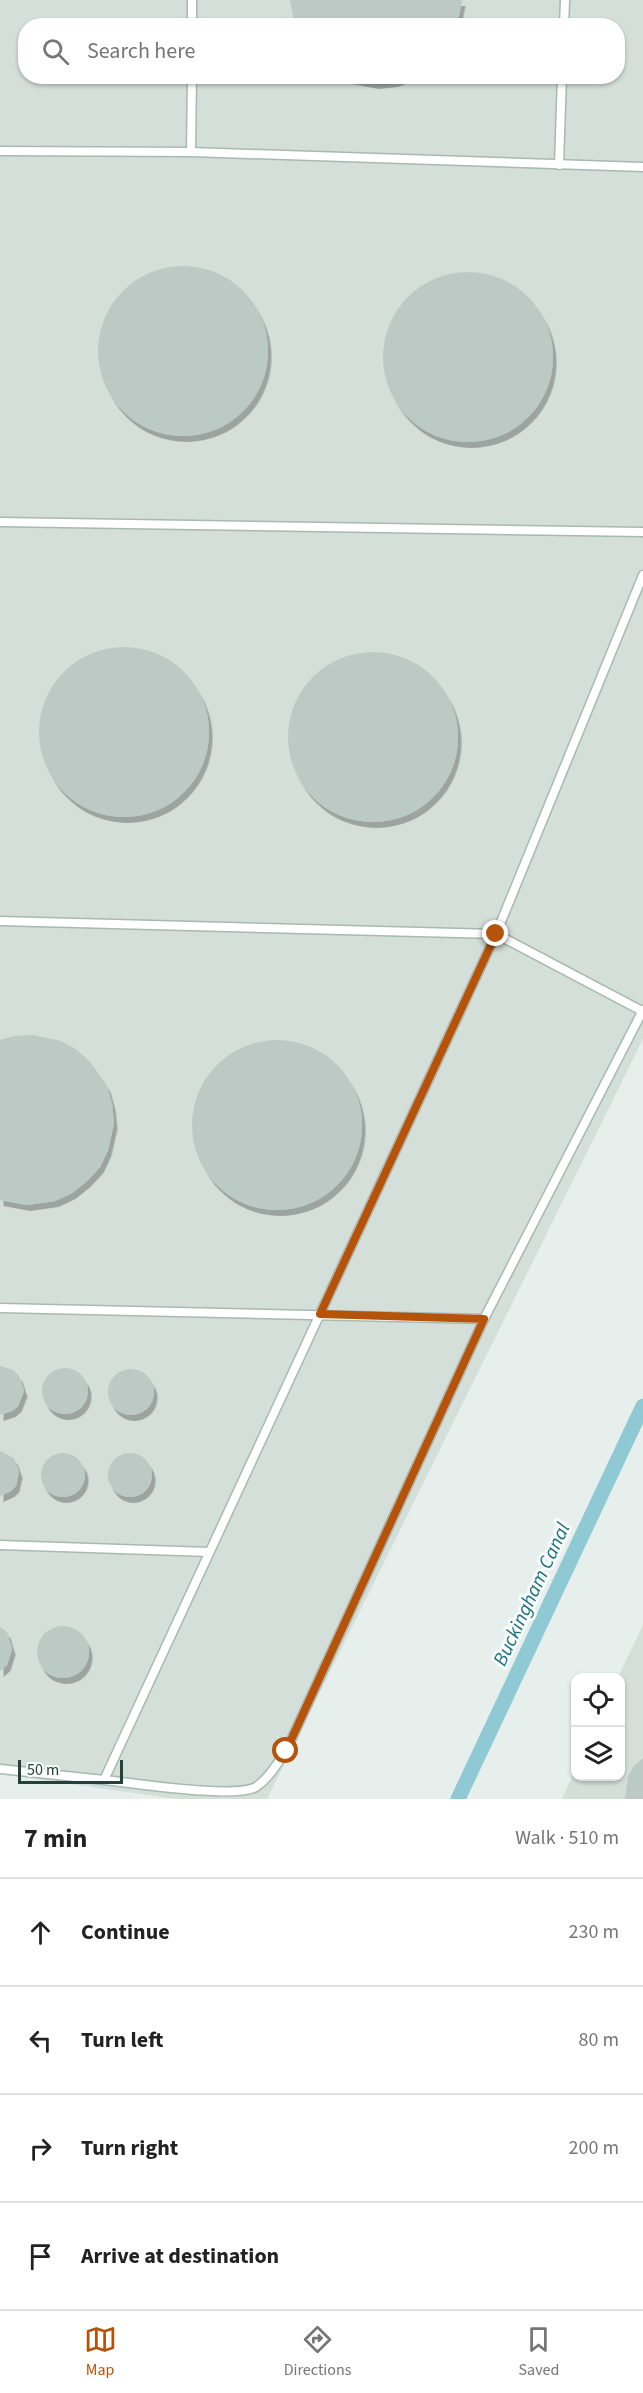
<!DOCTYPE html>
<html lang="en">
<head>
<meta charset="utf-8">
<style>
	:root { --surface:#fff; --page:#f6f6f6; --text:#222; --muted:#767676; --line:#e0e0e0; --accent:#b45309 }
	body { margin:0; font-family:"Source Sans 3",sans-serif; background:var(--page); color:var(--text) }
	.controls { position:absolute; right:18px; bottom:18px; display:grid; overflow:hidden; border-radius:12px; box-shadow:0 2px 4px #0004 }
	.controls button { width:54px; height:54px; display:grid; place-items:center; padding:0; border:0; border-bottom:2px solid var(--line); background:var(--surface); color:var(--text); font:30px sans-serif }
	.scale { position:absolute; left:18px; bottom:15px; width:105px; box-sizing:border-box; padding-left:6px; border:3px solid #24423a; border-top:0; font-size:16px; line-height:21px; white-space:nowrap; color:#24423a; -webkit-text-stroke:4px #f7fbf9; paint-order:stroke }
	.stop { position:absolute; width:18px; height:18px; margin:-14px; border:4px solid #b45309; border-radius:50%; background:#fff }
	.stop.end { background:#b45309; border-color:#fff; box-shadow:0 2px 6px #0008 }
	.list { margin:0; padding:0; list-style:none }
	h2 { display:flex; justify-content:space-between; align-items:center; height:78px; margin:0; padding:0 24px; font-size:26px }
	h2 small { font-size:20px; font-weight:400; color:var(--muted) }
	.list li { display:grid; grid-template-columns:39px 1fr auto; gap:18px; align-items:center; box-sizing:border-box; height:108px; padding:0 24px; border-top:2px solid var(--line) }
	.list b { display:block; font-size:22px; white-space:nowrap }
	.list em { font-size:20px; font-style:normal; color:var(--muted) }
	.icon { flex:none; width:33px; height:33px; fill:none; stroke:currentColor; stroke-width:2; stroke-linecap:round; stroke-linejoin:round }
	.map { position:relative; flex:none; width:643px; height:1799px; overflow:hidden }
	.search { position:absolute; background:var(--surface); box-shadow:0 2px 4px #0004; left:18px; right:18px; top:18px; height:66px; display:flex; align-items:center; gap:15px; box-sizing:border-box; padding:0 21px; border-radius:24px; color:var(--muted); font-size:22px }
	.sheet { height:510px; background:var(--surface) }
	nav { display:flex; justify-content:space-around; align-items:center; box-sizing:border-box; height:84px; border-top:2px solid var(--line); background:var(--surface); font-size:16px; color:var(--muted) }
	nav a { display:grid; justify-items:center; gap:3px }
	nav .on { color:var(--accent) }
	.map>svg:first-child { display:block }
</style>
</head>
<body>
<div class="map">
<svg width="643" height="1799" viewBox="0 0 643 1799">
	<defs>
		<filter id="shadow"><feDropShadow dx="3.5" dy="6" stdDeviation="0" flood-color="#0004"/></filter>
	</defs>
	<rect width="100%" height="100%" fill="#e6efeb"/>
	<g fill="#d4dfda" fill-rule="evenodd">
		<path d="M0,0h643v1039l-376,760h-91l-176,-25zM26,26h592v50h-592z"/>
		<polygon points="643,1625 643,1799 562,1799 575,1770 576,1776 620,1776 620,1678 618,1677"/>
	</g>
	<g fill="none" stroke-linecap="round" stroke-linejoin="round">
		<polyline stroke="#8ec9d4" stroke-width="15" points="458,1799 643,1406"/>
	</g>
	<g fill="#bbcac4" filter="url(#shadow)">
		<polygon points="290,0 462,0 457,26 295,26"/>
		<polygon points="409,76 394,81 375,83 343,77"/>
		<circle cx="183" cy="351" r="85"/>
		<circle cx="468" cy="357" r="85"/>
		<circle cx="124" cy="732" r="85"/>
		<circle cx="373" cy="737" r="85"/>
		<polygon points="33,1035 61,1041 77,1050 91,1063 107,1086 112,1104 114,1123 108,1150 100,1167 87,1181 72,1193 55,1201 27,1205 0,1200 0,1040 14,1036"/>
		<circle cx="277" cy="1125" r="85"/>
		<polygon points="0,1366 13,1370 19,1376 24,1391 18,1406 12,1411 0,1415"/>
		<circle cx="65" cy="1391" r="23"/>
		<circle cx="131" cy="1392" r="23"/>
		<polygon points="0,1451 14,1458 19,1472 16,1486 11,1491 0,1496"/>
		<circle cx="63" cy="1475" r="22"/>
		<circle cx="130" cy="1475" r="22"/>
		<circle cx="63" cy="1652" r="26"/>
		<polygon points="0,1627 7,1632 12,1649 7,1665 0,1671"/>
		<polygon points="643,1758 643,1799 625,1799 628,1776 633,1767"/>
	</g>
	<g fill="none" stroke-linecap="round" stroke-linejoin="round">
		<g stroke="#a8b8b2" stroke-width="11">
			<g id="lane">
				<polyline points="192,26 192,0"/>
				<polyline points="564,26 565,0"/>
				<polyline points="0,151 191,152 192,76"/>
				<polyline points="191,152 643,167"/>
				<polyline points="559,165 562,76"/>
				<polyline points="0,522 643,532"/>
				<polyline points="0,921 496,934 642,1011"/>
				<polyline points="0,1308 484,1319 643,1010"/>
				<polyline points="0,1545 209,1552"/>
				<polyline points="0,1769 104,1780 496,934 643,575"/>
				<path d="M104,1780c31,3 129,19 152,7 13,-9 21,-23 30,-36l198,-432"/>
			</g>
		</g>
		<use href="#lane" stroke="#fff" stroke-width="8"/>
	</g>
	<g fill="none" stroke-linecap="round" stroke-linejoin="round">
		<polyline stroke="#b45309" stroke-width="8" points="286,1751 484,1319 320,1314 496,934"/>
	</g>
	<g text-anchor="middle" stroke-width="6" stroke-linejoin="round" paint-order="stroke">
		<g font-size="20" font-style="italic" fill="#1c6f80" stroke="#f7fbf9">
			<text transform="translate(531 1594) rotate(-65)" y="7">Buckingham Canal</text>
		</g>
	</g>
</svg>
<div class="controls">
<button><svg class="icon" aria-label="locate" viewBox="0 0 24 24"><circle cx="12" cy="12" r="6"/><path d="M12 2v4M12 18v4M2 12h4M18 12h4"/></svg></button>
<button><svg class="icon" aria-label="layers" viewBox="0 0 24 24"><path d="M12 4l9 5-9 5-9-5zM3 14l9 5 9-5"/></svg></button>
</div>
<div class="scale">50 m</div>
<div class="stop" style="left:286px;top:1751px"></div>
<div class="stop end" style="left:496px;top:934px"></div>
<div class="search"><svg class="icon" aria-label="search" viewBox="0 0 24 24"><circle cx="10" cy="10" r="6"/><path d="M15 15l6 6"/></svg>Search here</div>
</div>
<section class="sheet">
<h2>7 min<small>Walk · 510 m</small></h2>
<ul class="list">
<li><svg class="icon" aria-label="ahead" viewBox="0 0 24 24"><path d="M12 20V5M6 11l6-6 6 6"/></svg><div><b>Continue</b></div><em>230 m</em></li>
<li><svg class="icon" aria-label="left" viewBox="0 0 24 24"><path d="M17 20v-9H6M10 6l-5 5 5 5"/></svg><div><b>Turn left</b></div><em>80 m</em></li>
<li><svg class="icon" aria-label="right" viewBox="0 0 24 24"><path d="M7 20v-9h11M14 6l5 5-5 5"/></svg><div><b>Turn right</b></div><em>200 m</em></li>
<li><svg class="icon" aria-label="arrive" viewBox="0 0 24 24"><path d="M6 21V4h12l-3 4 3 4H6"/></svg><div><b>Arrive at destination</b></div></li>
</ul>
</section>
<nav>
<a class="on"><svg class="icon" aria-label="map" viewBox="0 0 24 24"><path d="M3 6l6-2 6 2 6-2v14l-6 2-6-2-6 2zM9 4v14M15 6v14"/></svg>Map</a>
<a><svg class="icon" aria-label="directions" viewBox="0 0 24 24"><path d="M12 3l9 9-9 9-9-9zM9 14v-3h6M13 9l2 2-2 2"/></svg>Directions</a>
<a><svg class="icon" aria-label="saved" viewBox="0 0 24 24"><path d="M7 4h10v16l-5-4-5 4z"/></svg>Saved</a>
</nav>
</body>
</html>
